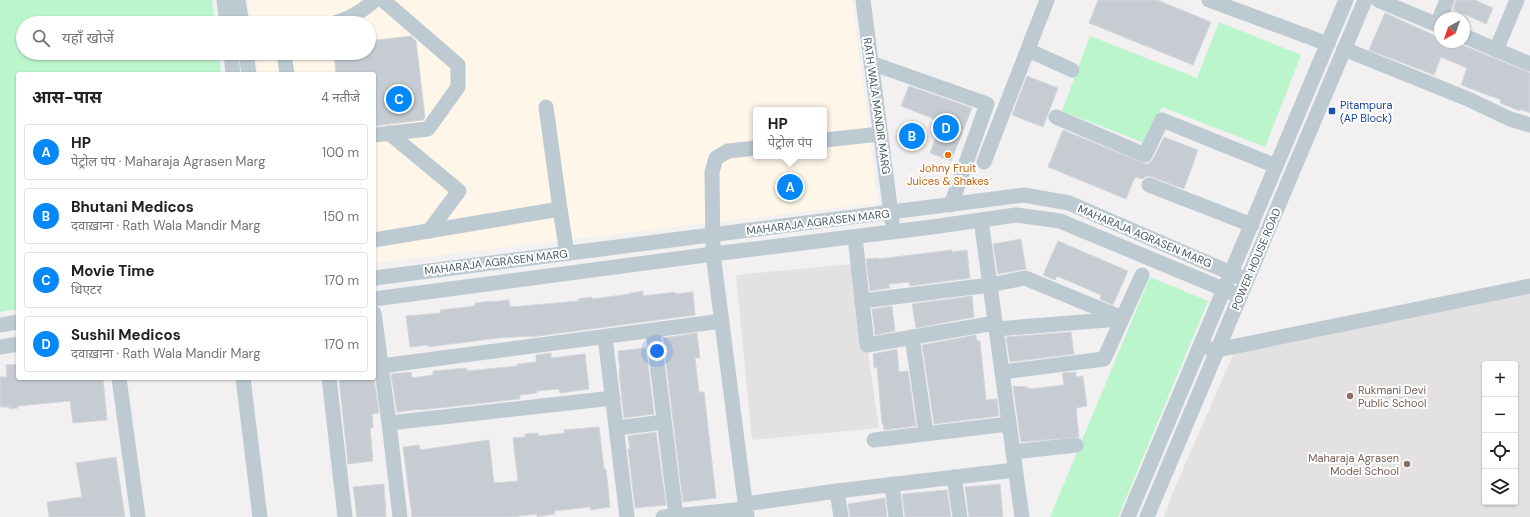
<!DOCTYPE html>
<html lang="hi">
<head>
<meta charset="utf-8">
<style>
	:root { --surface:#fff; --page:#f6f6f6; --text:#202124; --muted:#757577; --line:#e0e0e0; --accent:#0388fa }
	body { margin:0; font-family:"DM Sans","Noto Sans Devanagari",sans-serif; background:var(--page); color:var(--text) }
	.controls { position:absolute; right:12px; bottom:12px; display:grid; overflow:hidden; border-radius:4px; box-shadow:0 1px 3px #0004 }
	.controls button { width:36px; height:36px; display:grid; place-items:center; padding:0; border:0; border-bottom:1px solid var(--line); background:var(--surface); color:var(--text); font:20px sans-serif }
	.compass { position:absolute; left:1434px; top:12px; width:36px; height:36px; border-radius:50%; background:var(--surface); box-shadow:0 1px 3px #0004; rotate:220deg }
	.you { position:absolute; left:657px; top:351px; width:14px; height:14px; margin:-10px; border:3px solid #fff; border-radius:50%; background:#1a73e8; box-shadow:0 0 0 6px #1a73e833 }
	.badge { display:grid; place-items:center; width:26px; height:26px; border-radius:50%; background:var(--accent); color:#fff; font-size:13px; font-weight:700 }
	.pin { position:absolute; translate:-50% -50%; border:2px solid #fff; box-shadow:0 1px 4px #0006 }
	.popup { position:absolute; left:753px; top:107px; width:74px; height:52px; box-sizing:border-box; display:grid; place-content:center; border-radius:4px; background:var(--surface); filter:drop-shadow(0 1px 3px #0005); font-size:13px; white-space:nowrap; color:var(--muted) }
	.popup b { font-size:15px; color:var(--text) }
	.popup::after { content:''; position:absolute; left:50%; top:100%; margin-left:-8px; border:8px solid transparent; border-top-color:var(--surface) }
	.list { margin:0; padding:0; list-style:none }
	h2 { display:flex; justify-content:space-between; align-items:center; height:52px; margin:0; padding:0 16px; font-size:17px }
	h2 small { font-size:13px; font-weight:400; color:var(--muted) }
	.list li { display:grid; grid-template-columns:26px 1fr auto; gap:12px; align-items:center; box-sizing:border-box; height:56px; margin:0 8px 8px; padding:0 8px; border:1px solid var(--line); border-radius:4px }
	.list b { display:block; font-size:15px; white-space:nowrap }
	.list p { margin:0; font-size:13px; white-space:nowrap; color:var(--muted) }
	.list em { font-size:13px; font-style:normal; color:var(--muted) }
	.icon { flex:none; width:22px; height:22px; fill:none; stroke:currentColor; stroke-width:2; stroke-linecap:round; stroke-linejoin:round }
	.map { position:relative; flex:none; width:1530px; height:517px; overflow:hidden }
	.search { position:absolute; background:var(--surface); box-shadow:0 1px 3px #0004; left:16px; top:16px; width:360px; height:44px; display:flex; align-items:center; gap:10px; box-sizing:border-box; padding:0 14px; border-radius:22px; color:var(--muted); font-size:15px }
	.panel { position:absolute; background:var(--surface); box-shadow:0 1px 3px #0004; left:16px; top:72px; width:360px; height:308px; border-radius:4px }
	.map>svg:first-child { display:block }
</style>
</head>
<body>
<div class="map">
<svg width="1530" height="517" viewBox="0 0 1530 517">
	<rect width="100%" height="100%" fill="#f3f0f1"/>
	<path fill="#fef6e9" fill-rule="evenodd" d="M248,0h604l26,203 -504,60v-189h-115l-3,-21h113v-30h-118zM756,110h68v46h-68z"/>
	<g fill="#e4e1e3" fill-rule="evenodd">
		<polygon points="862,263 867,345 879,428 752,440 736,275"/>
		<path d="M1530,286v231h-366l9,-25 63,-144zM1485,364h30v138h-30z"/>
	</g>
	<g fill="#bbf5cb">
		<polygon points="0,0 212,0 215,23 23,23 23,53 219,53 221,74 18,74 18,309 0,312"/>
		<polygon points="1219,22 1301,55 1265,147 1162,107 1147,144 1062,111 1090,36 1197,78"/>
		<polygon points="1150,277 1208,301 1118,517 1050,517"/>
	</g>
	<g fill="#c7ccd2" stroke="#d4d7dd">
		<polygon points="1098,0 1157,0 1211,22 1193,65 1089,23"/>
		<polygon points="1456,0 1475,0 1493,8 1486,24 1453,9"/>
		<polygon points="1385,13 1440,38 1440,42 1455,42 1530,73 1530,113 1520,109 1520,111 1500,103 1501,100 1461,85 1467,68 1441,57 1434,75 1369,50"/>
		<polygon points="411,36 416,41 425,117 423,120 374,126 374,74 336,74 334,53 369,53 369,41"/>
		<polygon points="1027,76 1058,88 1043,127 1012,115"/>
		<polygon points="909,86 972,108 951,161 930,153 942,122 901,106"/>
		<polygon points="1063,130 1146,164 1148,164 1153,159 1164,137 1198,150 1184,189 1152,177 1147,176 1142,179 1135,177 1126,199 1048,167"/>
		<polygon points="1021,239 1026,269 998,274 993,244"/>
		<polygon points="1058,241 1128,271 1113,305 1100,299 1101,295 1057,276 1055,280 1043,275"/>
		<polygon points="952,250 952,252 967,250 970,278 910,286 909,282 889,284 890,288 870,291 866,259 877,258 878,259"/>
		<polygon points="643,291 643,296 675,292 675,294 693,292 695,315 531,337 531,336 499,338 428,347 428,345 410,347 406,316 441,313 440,310 475,306 475,303 491,301 491,302 509,300 510,307 579,301 578,299 592,297 592,299 630,294 630,293"/>
		<polygon points="972,296 974,317 916,328 912,304"/>
		<polygon points="892,306 895,331 875,335 872,309"/>
		<polygon points="1071,332 1074,354 1010,362 1006,337"/>
		<polygon points="697,333 700,358 695,358 699,392 704,392 716,498 683,502 663,338"/>
		<polygon points="976,335 977,341 980,341 986,400 997,399 999,416 934,424 922,345"/>
		<polygon points="646,348 654,414 624,418 619,373 620,373 618,351"/>
		<polygon points="897,349 899,372 908,371 916,426 884,430 883,424 882,424 877,367 874,368 873,354"/>
		<polygon points="551,353 551,358 585,354 589,389 560,393 559,389 537,391 537,393 520,395 520,399 421,410 421,409 397,412 391,374 411,372 412,378 433,375 433,371 467,368 467,371 517,366 517,364 536,362 536,355"/>
		<polygon points="18,364 18,378 103,378 107,420 73,423 70,401 18,406 18,408 10,409 9,407 0,407 0,377 7,377 6,365"/>
		<polygon points="1076,372 1076,377 1083,376 1087,406 1076,408 1079,437 1021,442 1013,386 1028,387 1029,389 1064,385 1062,373"/>
		<polygon points="339,378 374,378 379,413 372,414 373,428 370,428 373,461 348,464"/>
		<polygon points="599,427 604,469 606,469 610,507 591,510 590,507 554,511 555,514 537,517 537,514 510,517 412,517 403,447 419,445 420,450 489,440 494,483 518,481 513,438 525,437 525,434 538,433 538,436 565,433 564,430"/>
		<polygon points="656,432 666,505 635,508 628,449 630,449 628,436"/>
		<polygon points="116,457 125,517 49,517 47,502 82,497 76,463"/>
		<polygon points="384,484 386,517 357,517 353,487"/>
		<polygon points="1000,484 1003,517 969,517 965,487"/>
		<polygon points="947,490 951,517 905,517 902,494"/>
		<polygon points="885,498 887,517 850,517 848,504"/>
	</g>
	<g fill="none" stroke-linecap="round" stroke-linejoin="round">
		<g stroke="#bdcad2" stroke-width="15">
			<polyline points="224,0 227,23"/>
			<polyline points="238,0 242,23"/>
			<polyline points="863,0 892,221"/>
			<polyline points="1209,0 1328,44"/>
			<polyline points="1378,0 1440,26"/>
			<path d="M335,23c16,-5 28,-12 40,-23"/>
			<polyline points="1437,25 1447,0"/>
			<polyline points="1464,36 1530,64"/>
			<polyline points="1344,49 1468,99 1510,119 1530,125"/>
			<polyline points="1028,50 1072,70"/>
			<polyline points="1496,50 1517,0"/>
			<polyline points="231,53 233,74"/>
			<polyline points="246,53 249,74"/>
			<polyline points="284,53 287,74"/>
			<polyline points="871,63 987,104 951,205"/>
			<polyline points="546,107 560,209"/>
			<polyline points="1056,117 1145,155 1162,120 1276,166"/>
			<polyline points="389,133 459,191 429,231"/>
			<polyline points="374,135 428,129 458,87 458,65 383,0"/>
			<polyline points="824,140 881,134"/>
			<polyline points="984,162 1047,0"/>
			<polyline points="1149,185 1252,225"/>
			<polyline points="981,220 1022,517"/>
			<polyline points="855,237 867,345 995,323"/>
			<polyline points="374,240 560,209 567,253"/>
			<polyline points="374,278 1024,195 1069,203 1247,280"/>
			<polyline points="374,299 713,254 932,227 1016,215 1060,221 1240,296"/>
			<polyline points="862,301 990,285 1025,278 1122,318"/>
			<polyline points="374,313 389,423 400,517"/>
			<polyline points="0,325 18,322"/>
			<polyline points="996,329 1119,319"/>
			<polyline points="653,331 676,516"/>
			<polyline points="605,337 627,517"/>
			<polyline points="912,337 926,433"/>
			<polyline points="0,347 18,344"/>
			<polyline points="1210,349 1217,350 1530,286"/>
			<polyline points="381,366 722,321"/>
			<polyline points="1002,372 1104,359 1142,275"/>
			<polyline points="119,378 138,517"/>
			<polyline points="243,378 260,517"/>
			<polyline points="329,378 345,517"/>
			<polyline points="389,423 613,398"/>
			<polyline points="617,428 664,422"/>
			<polyline points="874,440 1009,424"/>
			<polyline points="1013,452 1076,445"/>
			<polyline points="954,477 960,517"/>
			<polyline points="892,484 896,517"/>
			<polyline points="837,491 841,517"/>
			<polyline points="745,504 837,491 1015,470"/>
			<polyline points="663,517 745,509"/>
			<polyline points="747,517 713,254 712,172 716,158 728,151 756,148"/>
			<polyline points="1128,517 1346,0"/>
			<polyline points="1147,517 1365,0"/>
		</g>
	</g>
	<rect fill="#1a4fb4" stroke="#fff" stroke-width="1.5" x="1328" y="107" width="8" height="8" rx="2"/>
	<circle fill="#e8710a" stroke="#fff" stroke-width="1.5" cx="948" cy="155" r="4"/>
	<g fill="#8d6e63" stroke="#fff" stroke-width="1.5">
		<circle cx="1350" cy="396" r="4"/>
		<circle cx="1407" cy="464" r="4"/>
	</g>
	<g text-anchor="middle" stroke-width="4" stroke-linejoin="round" paint-order="stroke">
		<g font-size="11" fill="#164399" stroke="#fff" text-anchor="start">
			<text x="1340" y="109">Pitampura<tspan x="1340" dy="13">(AP Block)</tspan></text>
		</g>
		<g font-size="11" fill="#465761" stroke="#fff">
			<text transform="translate(877 106) rotate(82)" y="4">RATH WALA MANDIR MARG</text>
			<text transform="translate(818 222) rotate(-7)" y="4">MAHARAJA AGRASEN MARG</text>
			<text transform="translate(1145 236) rotate(23)" y="4">MAHARAJA AGRASEN MARG</text>
			<text transform="translate(1256 259) rotate(-67)" y="4">POWER HOUSE ROAD</text>
			<text transform="translate(496 262) rotate(-7)" y="4">MAHARAJA AGRASEN MARG</text>
		</g>
		<g font-size="11" fill="#c56008" stroke="#fff">
			<text x="948" y="172">Johny Fruit<tspan x="948" dy="13">Juices &amp; Shakes</tspan></text>
		</g>
		<g font-size="11" fill="#785e54" stroke="#fff" text-anchor="start">
			<text x="1358" y="394">Rukmani Devi<tspan x="1358" dy="13">Public School</tspan></text>
			<text x="1399" y="462" text-anchor="end">Maharaja Agrasen<tspan x="1399" dy="13">Model School</tspan></text>
		</g>
	</g>
</svg>
<div class="controls">
<button>+</button>
<button>−</button>
<button><svg class="icon" aria-label="locate" viewBox="0 0 24 24"><circle cx="12" cy="12" r="6"/><path d="M12 2v4M12 18v4M2 12h4M18 12h4"/></svg></button>
<button><svg class="icon" aria-label="layers" viewBox="0 0 24 24"><path d="M12 4l9 5-9 5-9-5zM3 14l9 5 9-5"/></svg></button>
</div>
<svg class="compass" viewBox="-18 -18 36 36"><path d="M0-13l5 13h-10z" fill="#e53935"/><path d="M0 13l5-13h-10z" fill="#757577"/></svg>
<div class="you"></div>
<div class="pin badge" style="left:790px;top:187px">A</div>
<div class="popup"><b>HP</b>पेट्रोल पंप</div>
<div class="pin badge" style="left:912px;top:136px">B</div>
<div class="pin badge" style="left:399px;top:99px">C</div>
<div class="pin badge" style="left:946px;top:128px">D</div>
<div class="search"><svg class="icon" aria-label="search" viewBox="0 0 24 24"><circle cx="10" cy="10" r="6"/><path d="M15 15l6 6"/></svg>यहाँ खोजें</div>
<section class="panel">
<h2>आस-पास<small>4 नतीजे</small></h2>
<ul class="list">
<li><span class="badge">A</span><div><b>HP</b><p>पेट्रोल पंप · Maharaja Agrasen Marg</p></div><em>100 m</em></li>
<li><span class="badge">B</span><div><b>Bhutani Medicos</b><p>दवाख़ाना · Rath Wala Mandir Marg</p></div><em>150 m</em></li>
<li><span class="badge">C</span><div><b>Movie Time</b><p>थिएटर</p></div><em>170 m</em></li>
<li><span class="badge">D</span><div><b>Sushil Medicos</b><p>दवाख़ाना · Rath Wala Mandir Marg</p></div><em>170 m</em></li>
</ul>
</section>
</div>
</body>
</html>
